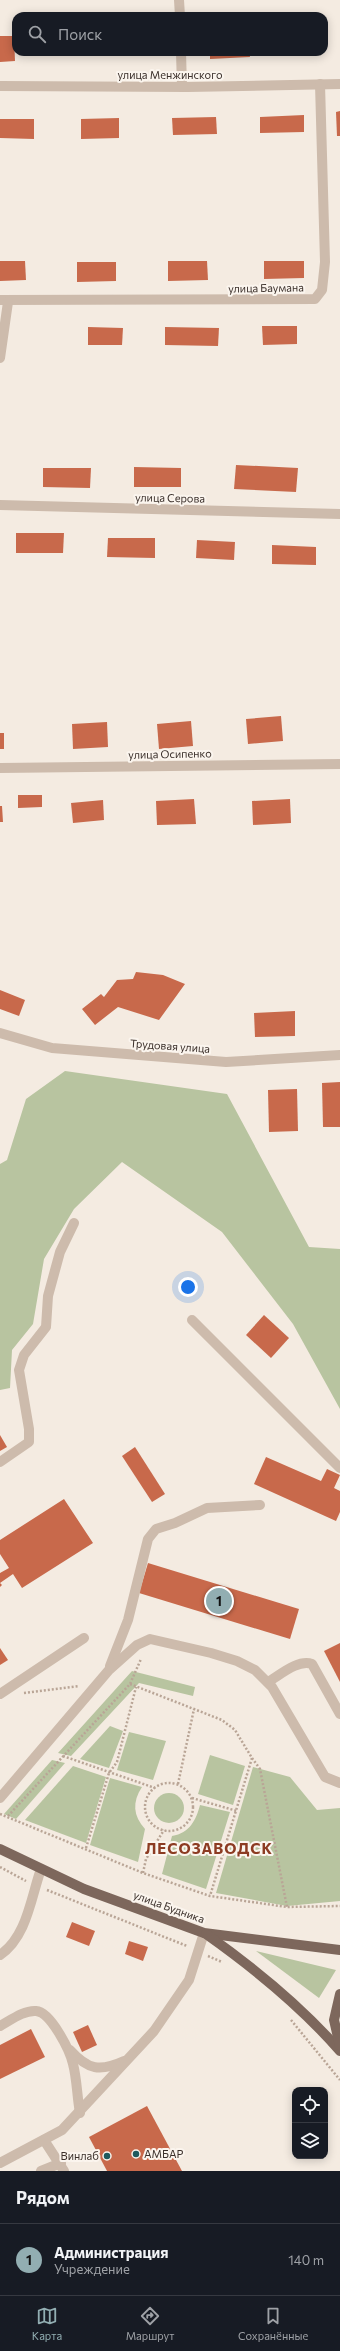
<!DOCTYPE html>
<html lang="ru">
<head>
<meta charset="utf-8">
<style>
	:root { --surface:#171b24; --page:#20242c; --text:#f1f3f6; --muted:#9ea1a6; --line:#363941; --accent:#92aeb2 }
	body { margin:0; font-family:Commissioner,sans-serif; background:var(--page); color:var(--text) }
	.controls { position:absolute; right:12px; bottom:12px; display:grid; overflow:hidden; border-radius:8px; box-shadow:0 2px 10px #0003 }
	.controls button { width:36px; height:36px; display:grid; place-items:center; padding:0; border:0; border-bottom:1px solid var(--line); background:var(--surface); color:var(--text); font:20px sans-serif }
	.you { position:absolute; left:188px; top:1287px; width:14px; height:14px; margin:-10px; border:3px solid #fff; border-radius:50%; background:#1a73e8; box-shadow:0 0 0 6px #1a73e833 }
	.badge { display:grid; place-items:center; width:26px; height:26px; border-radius:50%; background:var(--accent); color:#111; font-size:13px; font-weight:700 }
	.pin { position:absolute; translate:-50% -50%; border:2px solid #fff; box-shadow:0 1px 4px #0006 }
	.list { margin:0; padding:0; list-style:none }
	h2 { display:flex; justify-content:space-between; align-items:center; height:52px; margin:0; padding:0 16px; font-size:17px }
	h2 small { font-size:13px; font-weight:400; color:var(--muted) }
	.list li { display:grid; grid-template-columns:26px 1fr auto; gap:12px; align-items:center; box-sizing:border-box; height:72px; padding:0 16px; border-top:1px solid var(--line) }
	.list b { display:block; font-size:15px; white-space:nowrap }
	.list p { margin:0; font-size:13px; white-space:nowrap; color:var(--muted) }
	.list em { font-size:13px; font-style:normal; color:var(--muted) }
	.icon { flex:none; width:22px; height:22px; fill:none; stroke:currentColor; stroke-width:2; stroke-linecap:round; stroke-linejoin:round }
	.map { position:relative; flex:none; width:340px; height:2171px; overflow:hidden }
	.search { position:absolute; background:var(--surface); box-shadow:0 2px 10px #0003; left:12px; right:12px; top:12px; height:44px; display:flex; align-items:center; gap:10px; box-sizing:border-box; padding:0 14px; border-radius:12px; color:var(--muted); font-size:15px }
	.sheet { height:124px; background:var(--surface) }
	nav { display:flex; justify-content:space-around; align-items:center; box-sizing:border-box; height:56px; border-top:1px solid var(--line); background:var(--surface); font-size:11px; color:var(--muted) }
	nav a { display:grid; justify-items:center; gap:2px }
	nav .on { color:var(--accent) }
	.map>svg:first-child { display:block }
</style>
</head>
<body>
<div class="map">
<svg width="340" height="2171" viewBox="0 0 340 2171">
	<rect width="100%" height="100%" fill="#f4ebe1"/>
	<g fill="#b8c4a0">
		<polygon points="65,1071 227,1094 309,1247 340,1249 340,1409 293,1324 222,1232 122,1162 74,1209 44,1259 33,1324 12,1350 10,1388 0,1390 0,1164 7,1160 26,1099"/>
		<polygon points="132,1671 195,1687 193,1696 139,1683 71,1756 58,1753"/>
		<polygon points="110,1726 123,1731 109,1768 80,1759"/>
		<polygon points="129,1732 166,1741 153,1780 117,1770"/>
		<polygon points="210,1755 245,1766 233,1805 198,1794"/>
		<polygon points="52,1760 65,1763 16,1819 4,1814"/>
		<polygon points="73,1766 106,1777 86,1843 25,1820"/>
		<polygon points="253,1767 290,1777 317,1810 340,1808 340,1901 287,1906 216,1893"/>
		<path d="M110,1778l32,9c-10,15 -9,29 3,42l-7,33 -48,-17z"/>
		<circle cx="169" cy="1808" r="15"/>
		<path d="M200,1805l30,7 -24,77 -44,-15 10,-38c18,-3 24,-16 28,-31z"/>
		<polygon points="256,1951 336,1970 319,1998"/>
	</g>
	<g fill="#c8694b">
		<polygon points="0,36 14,36 15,61 0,62"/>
		<polygon points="210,52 249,52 250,57 210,59"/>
		<polygon points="340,111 340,136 337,136 336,112"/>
		<polygon points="304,115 304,132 260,133 260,117"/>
		<polygon points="216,117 217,134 173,135 172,118"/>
		<polygon points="119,118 119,138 81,139 81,119"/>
		<polygon points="0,119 34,119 34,139 0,138"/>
		<polygon points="0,261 25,261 26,280 0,281"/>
		<polygon points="168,261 207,261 208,280 168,281"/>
		<polygon points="264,261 304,261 304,278 264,279"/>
		<polygon points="77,262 116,262 116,281 77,282"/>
		<polygon points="262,326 297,326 297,344 263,345"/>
		<polygon points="88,327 123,328 122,345 88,345"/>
		<polygon points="165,327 219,328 218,346 165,345"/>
		<polygon points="236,465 298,468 296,492 234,489"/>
		<polygon points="134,467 181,468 181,487 134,487"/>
		<polygon points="43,468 91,468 90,488 43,487"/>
		<polygon points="16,533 64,533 63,553 16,553"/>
		<polygon points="108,538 155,538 155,558 107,557"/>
		<polygon points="197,540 235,542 234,560 196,558"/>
		<polygon points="272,545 316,547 316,565 272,564"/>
		<polygon points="281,716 283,741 248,744 246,719"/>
		<polygon points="191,721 193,746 159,749 157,724"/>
		<polygon points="107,722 108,747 73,749 72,724"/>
		<rect x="0" y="733" width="4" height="16"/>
		<polygon points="18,795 42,795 42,807 18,808"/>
		<polygon points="194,799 196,824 157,825 156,801"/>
		<polygon points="290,799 291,823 253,825 252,801"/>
		<polygon points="103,800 104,820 73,823 71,803"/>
		<polygon points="0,806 2,806 3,822 0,822"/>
		<polygon points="136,972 163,975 185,984 159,1020 118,1007 95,1025 82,1009 101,994 104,997 117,980 133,979"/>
		<polygon points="0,990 25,1000 19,1016 0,1009"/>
		<polygon points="295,1011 295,1036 255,1037 254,1013"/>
		<polygon points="340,1082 340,1127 323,1127 322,1083"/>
		<polygon points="297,1089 298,1131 269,1132 268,1090"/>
		<polygon points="264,1315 289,1338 271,1358 246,1335"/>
		<polygon points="0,1435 7,1447 0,1451"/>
		<polygon points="135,1447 165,1494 152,1502 122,1456"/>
		<polygon points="266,1457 321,1481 327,1469 340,1475 334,1488 340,1491 340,1512 336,1521 254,1484"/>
		<polygon points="64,1499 93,1543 22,1588 13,1574 0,1583 2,1585 0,1587 0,1573 9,1568 0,1554 0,1540"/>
		<polygon points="148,1563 299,1609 290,1639 139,1593"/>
		<polygon points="340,1643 340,1682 324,1651"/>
		<polygon points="0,1648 8,1660 0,1665"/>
		<polygon points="72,1922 95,1931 89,1946 66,1937"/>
		<polygon points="129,1941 148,1947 143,1961 125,1954"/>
		<polygon points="88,2025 97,2045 82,2052 73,2032"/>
		<polygon points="31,2029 45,2057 0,2079 0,2045"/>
		<polygon points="147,2106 182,2171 107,2171 89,2137"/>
	</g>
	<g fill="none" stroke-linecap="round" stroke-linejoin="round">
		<g stroke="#b9a596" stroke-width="2.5" stroke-dasharray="2 2" stroke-linecap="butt">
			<polyline points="130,1684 222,1720 235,1730 252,1758 210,1896"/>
			<polyline points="24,1693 79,1686"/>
			<polyline points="63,1756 155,1788"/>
			<polyline points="252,1758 260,1769 287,1907"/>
			<circle cx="169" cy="1807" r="24"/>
			<polyline points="178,1784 194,1709"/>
			<polyline points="192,1798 237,1811"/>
			<polyline points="0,1814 143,1873 210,1896 287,1907 340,1906"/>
			<polyline points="8,1816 130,1684 141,1659"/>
			<polyline points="86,1848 109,1773 117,1762 136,1687"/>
			<polyline points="0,1867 26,1881"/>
			<polyline points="143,1873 146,1859 164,1830"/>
			<polyline points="47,1890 187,1946"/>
			<polyline points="208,1956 222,1962"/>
			<polyline points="291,2020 340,2080"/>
		</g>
		<g stroke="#cdbbac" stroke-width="10">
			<polyline points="179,0 180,16"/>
			<polyline points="181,52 182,87"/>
			<polyline points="0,86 188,87 340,84"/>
			<polyline points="0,300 315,299 322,290 325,262 320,84"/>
			<polyline points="0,358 8,302"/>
			<polyline points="0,505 340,514"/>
			<polyline points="0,768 340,764"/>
			<polyline points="0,1033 52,1048 226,1062 340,1055"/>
			<polyline points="192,1320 340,1468"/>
			<polyline points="0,1462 29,1442 29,1429 19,1370 24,1355 46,1327 48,1296 60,1252 74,1223"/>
			<polyline points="110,1666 128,1620 148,1539 156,1529 175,1523 207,1508 260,1505"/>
			<path d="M268,1682c12,-7 30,-23 44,-18l28,50"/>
			<polyline points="0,1694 84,1638"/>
			<polyline points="0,1798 109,1670 137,1645 150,1639 211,1653 237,1661 255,1670 272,1687 325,1777 340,1783"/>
			<path d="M0,1955c27,-18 31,-58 41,-86"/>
			<path d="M0,2026c11,-6 24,-16 36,-15 15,1 34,40 37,53 4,15 4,33 7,49"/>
			<path d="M70,2050c18,20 30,22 54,11"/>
			<polyline points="44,2140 64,2171"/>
			<polyline points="0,2163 62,2130 154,2031 189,1980 204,1933"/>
			<polyline points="41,2171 61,2163"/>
		</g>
		<g stroke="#7d675c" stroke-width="10">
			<polyline points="0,1849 84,1889 204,1933 340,1950"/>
			<path d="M206,1934c48,34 95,72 134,117"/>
			<polyline points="340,1994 334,2020 340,2046"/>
		</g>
	</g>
	<g fill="#1f5a5e" stroke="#fbf5ee" stroke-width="1.5">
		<circle cx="136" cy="2154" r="4"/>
		<circle cx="107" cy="2156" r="4"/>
	</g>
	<g text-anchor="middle" stroke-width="4" stroke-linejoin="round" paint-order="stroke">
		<g font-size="11" fill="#3b302b" stroke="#fbf5ee">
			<text x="170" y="79">улица Менжинского</text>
			<text transform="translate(266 288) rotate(-1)" y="4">улица Баумана</text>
			<text transform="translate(170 498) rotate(1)" y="4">улица Серова</text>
			<text transform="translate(170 754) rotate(-1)" y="4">улица Осипенко</text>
			<text transform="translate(170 1046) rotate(4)" y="4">Трудовая улица</text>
			<text transform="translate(169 1907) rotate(20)" y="4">улица Будника</text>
		</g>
		<g font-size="11" fill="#3b302b" stroke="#fbf5ee" text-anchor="start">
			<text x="144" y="2158">АМБАР</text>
			<text x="99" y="2160" text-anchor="end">Винлаб</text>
		</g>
		<g font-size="15" font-weight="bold" letter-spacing="1" fill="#8c3b22" stroke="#fbf5ee">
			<text x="209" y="1854">ЛЕСОЗАВОДСК</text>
		</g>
	</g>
</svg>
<div class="controls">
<button><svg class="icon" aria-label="locate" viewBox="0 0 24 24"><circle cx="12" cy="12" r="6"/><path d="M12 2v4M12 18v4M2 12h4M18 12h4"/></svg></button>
<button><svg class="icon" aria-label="layers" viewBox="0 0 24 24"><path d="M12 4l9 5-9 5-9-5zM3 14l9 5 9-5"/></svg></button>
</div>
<div class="you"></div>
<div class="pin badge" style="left:219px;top:1601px">1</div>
<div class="search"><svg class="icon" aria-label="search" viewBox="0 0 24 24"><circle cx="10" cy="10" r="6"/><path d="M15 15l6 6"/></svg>Поиск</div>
</div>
<section class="sheet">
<h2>Рядом<small></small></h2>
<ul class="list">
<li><span class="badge">1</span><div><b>Администрация</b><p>Учреждение</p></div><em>140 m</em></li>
</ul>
</section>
<nav>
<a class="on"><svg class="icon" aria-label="map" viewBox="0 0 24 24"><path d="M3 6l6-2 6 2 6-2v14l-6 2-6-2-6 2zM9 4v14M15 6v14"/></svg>Карта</a>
<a><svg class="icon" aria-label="directions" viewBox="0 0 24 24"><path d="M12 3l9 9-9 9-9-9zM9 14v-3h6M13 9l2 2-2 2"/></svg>Маршрут</a>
<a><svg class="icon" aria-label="saved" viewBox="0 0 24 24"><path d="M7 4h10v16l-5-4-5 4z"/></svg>Сохранённые</a>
</nav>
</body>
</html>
